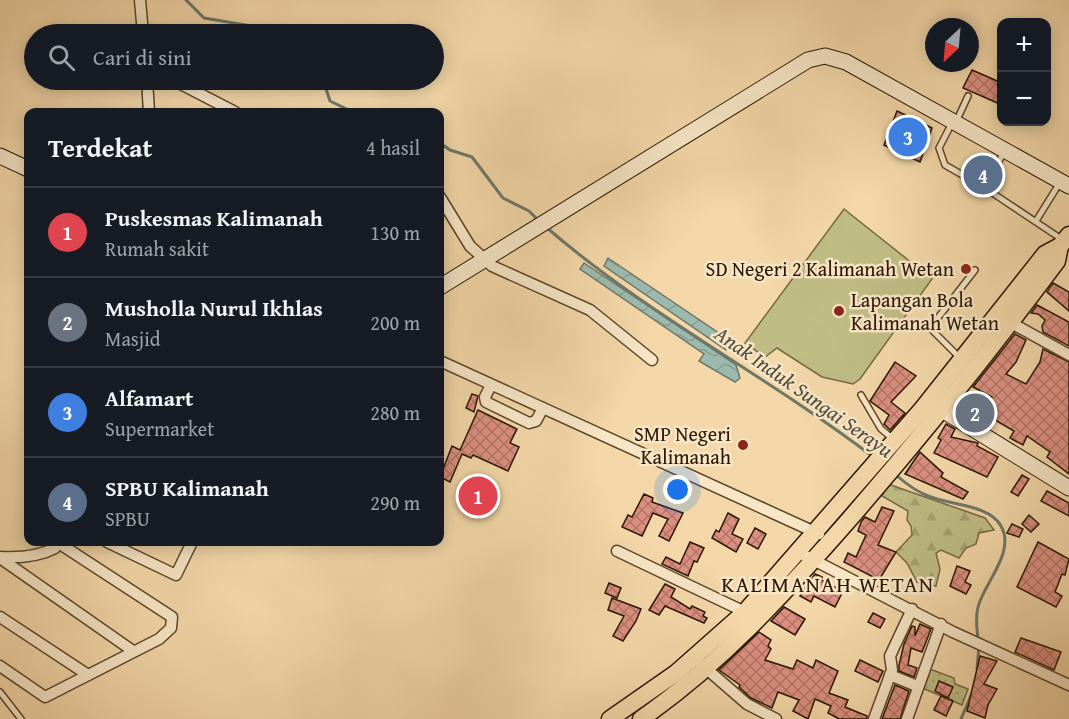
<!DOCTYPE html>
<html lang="id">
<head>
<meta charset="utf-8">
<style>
	:root { --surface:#171b24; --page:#242831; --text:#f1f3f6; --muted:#9ea1a6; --line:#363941; --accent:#c59692 }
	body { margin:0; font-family:"Gentium Book Plus",serif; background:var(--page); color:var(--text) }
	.controls { position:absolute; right:18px; top:18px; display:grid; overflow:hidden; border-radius:12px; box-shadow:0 3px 15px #0003 }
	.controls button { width:54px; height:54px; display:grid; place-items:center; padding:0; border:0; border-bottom:2px solid var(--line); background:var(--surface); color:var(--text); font:30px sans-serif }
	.compass { position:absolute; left:925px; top:18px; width:54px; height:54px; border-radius:50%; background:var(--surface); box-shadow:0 3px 15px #0003; rotate:206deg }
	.you { position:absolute; left:678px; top:490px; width:21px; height:21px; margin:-15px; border:4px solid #fff; border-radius:50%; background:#1a73e8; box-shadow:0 0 0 9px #1a73e833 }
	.badge { display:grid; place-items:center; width:39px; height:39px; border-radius:50%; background:var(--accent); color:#fff; font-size:20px; font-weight:700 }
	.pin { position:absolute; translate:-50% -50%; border:3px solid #fff; box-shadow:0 2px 6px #0006 }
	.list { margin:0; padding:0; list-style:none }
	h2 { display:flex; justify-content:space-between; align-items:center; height:78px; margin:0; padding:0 24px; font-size:26px }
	h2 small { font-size:20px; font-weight:400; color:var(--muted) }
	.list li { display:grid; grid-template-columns:39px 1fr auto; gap:18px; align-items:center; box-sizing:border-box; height:90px; padding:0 24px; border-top:2px solid var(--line) }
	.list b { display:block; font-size:22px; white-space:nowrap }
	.list p { margin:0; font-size:20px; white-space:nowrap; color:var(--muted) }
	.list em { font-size:20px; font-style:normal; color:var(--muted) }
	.icon { flex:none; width:33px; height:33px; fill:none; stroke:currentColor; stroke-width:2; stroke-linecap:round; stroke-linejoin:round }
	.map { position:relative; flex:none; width:1069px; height:719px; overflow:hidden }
	.search { position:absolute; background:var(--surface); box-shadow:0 3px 15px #0003; left:24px; top:24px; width:420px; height:66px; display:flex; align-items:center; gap:15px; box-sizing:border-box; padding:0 21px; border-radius:33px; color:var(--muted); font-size:22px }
	.panel { position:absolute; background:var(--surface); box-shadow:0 3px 15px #0003; left:24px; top:108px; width:420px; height:438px; border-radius:12px }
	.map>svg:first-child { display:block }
</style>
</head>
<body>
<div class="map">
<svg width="1069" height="719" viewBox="0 0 1069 719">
	<defs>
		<pattern id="grass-dots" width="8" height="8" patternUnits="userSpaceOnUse" patternTransform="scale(1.5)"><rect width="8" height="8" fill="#bfbd84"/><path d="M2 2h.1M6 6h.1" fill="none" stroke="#a4a270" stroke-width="1.8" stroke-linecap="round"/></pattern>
		<pattern id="forest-firs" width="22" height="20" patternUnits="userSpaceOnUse" patternTransform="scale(1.5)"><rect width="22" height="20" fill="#bfbd84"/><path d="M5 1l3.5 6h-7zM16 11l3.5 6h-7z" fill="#a4a270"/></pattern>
		<pattern id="water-waves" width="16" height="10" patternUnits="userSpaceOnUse" patternTransform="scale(1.5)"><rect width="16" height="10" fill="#9cb9ad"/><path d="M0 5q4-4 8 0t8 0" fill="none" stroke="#869e93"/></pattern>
		<pattern id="building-cross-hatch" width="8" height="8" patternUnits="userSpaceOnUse" patternTransform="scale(1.5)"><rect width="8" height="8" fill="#db8f81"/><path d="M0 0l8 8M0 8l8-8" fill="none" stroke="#b27467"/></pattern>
	</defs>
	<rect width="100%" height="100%" fill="#f3d7a8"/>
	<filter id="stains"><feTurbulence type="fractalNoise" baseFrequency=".00333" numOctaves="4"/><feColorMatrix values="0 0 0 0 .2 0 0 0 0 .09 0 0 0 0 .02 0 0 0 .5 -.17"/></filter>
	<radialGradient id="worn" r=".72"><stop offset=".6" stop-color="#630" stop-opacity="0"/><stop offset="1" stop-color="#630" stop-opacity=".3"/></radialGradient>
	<polygon fill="url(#grass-dots)" stroke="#746942" stroke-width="1.5" points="927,668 954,678 955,684 968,689 962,705 920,687"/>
	<polygon fill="url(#forest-firs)" stroke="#746942" stroke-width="1.5" points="888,484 985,518 994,530 979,533 976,544 966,548 959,558 941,550 936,553 940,569 936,586 917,582 907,563 896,552 912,535 911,526 907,520 908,511 882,496"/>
	<polygon fill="#bfbd84" stroke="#746942" stroke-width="1.5" points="844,209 932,279 860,379 853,384 822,377 777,348 765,357 745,343"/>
	<g fill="url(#water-waves)" stroke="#6e7768" stroke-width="1.5">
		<polygon points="608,258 732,342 726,350 604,266"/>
		<polygon points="584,263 736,365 740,378 735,382 699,361 704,354 580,269"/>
	</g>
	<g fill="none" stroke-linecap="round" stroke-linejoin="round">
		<g stroke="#6e7768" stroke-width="3">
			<polyline points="186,0 204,18 298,34"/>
			<polyline points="323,80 330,101 353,112"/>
			<polyline points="440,143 450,150 472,157 503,198 529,211 539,221"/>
			<path d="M546,227c100,87 221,149 326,229"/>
			<path d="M896,475c9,8 23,18 35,22 20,8 59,8 70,29 15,26 -17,57 -23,81 -3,11 -1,22 0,32"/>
			<polyline points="977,669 979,646"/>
			<polyline points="961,719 972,693"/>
		</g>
	</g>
	<g fill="url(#building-cross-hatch)" stroke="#291500" stroke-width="1.5">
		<polygon points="972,70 1002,83 1002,105 963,88"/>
		<polygon points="897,111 932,128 920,162 884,145"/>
		<polygon points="1053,283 1069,292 1069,311 1047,292"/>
		<polygon points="1037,305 1069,322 1069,346 1043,332 1042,326 1045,320 1038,314 1031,313"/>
		<polygon points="1015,334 1026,340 1016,362 1006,374 1026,384 1040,362 1043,349 1069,362 1069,474 1047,457 1050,452 1027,436 1023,445 1010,438 1014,431 983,413 992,397 973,387"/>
		<polygon points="895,362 916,376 891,402 905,413 890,430 884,424 889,415 870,401"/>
		<polygon points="472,394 478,396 474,412 466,408"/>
		<polygon points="970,405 984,414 979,421 965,412"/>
		<polygon points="478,410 517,429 510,443 519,447 508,471 473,455 471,458 462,454 450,482 440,477 452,446 460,450"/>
		<polygon points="946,424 955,429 951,437 978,443 977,446 998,457 987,477 934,453 941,440 938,438"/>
		<polygon points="920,452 943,473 941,477 968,492 963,499 905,474"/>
		<polygon points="1022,475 1029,479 1018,496 1011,492"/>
		<polygon points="1047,491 1069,503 1069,516 1041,501"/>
		<polygon points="644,494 653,498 652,502 683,513 669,541 659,536 668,519 653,513 642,536 622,527 628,515 632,517"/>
		<polygon points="882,507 894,511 878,545 896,552 879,580 844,562 848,553 856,557 866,535 858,531 861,522 865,517 875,522"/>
		<polygon points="728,513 739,519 732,534 743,539 736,552 712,538 716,530 719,532"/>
		<polygon points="1029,515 1039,524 1031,532 1022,524"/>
		<polygon points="1012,524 1023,529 1019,537 1007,533"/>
		<polygon points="755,528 766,534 758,549 747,543"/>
		<polygon points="690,542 704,548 697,562 694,561 688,576 662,564 666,557 680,564"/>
		<polygon points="1038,542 1069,559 1065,575 1062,574 1055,592 1062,596 1056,607 1017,587"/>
		<polygon points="957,566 970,571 965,582 971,585 966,594 950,586"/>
		<polygon points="815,574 822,577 821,580 843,591 835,607 814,596 811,602 800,596"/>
		<polygon points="609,583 621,588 617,598 605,593"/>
		<polygon points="665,584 675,589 671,597 690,609 692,606 705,612 703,616 707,618 704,623 665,606 659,615 649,610"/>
		<polygon points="612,598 641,609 636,621 623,641 613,636 624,616 608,610"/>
		<polygon points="784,607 805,619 795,635 771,621"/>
		<polygon points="873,613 885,619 880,628 868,622"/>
		<polygon points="920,624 931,629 922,652 911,648 908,665 917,668 914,677 899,671 899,665 904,644 912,626 915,627 915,636"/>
		<polygon points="759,632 771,640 768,646 771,649 765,660 793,669 797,660 813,668 816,660 838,671 829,693 848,700 845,707 867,716 867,719 839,719 828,713 831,706 815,699 808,719 793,711 799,700 778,692 772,708 751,698 739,687 740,685 719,670"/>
		<polygon points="1021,638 1061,652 1054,670 1015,652"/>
		<polygon points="980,656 997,661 984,684 997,689 988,705 985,718 967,711"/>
		<polygon points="860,660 883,671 878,682 855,671"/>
		<polygon points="939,681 953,687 948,698 935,691"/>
		<polygon points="895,685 909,691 900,719 882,719"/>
		<polygon points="941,696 953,701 946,716 934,710"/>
	</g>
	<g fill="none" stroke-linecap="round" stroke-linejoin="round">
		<g stroke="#5c462a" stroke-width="8">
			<g id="lane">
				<polyline points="956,122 968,96"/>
				<polyline points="952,123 939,148 945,165 985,188 1063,240"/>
				<polyline points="985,188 1004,152"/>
				<polyline points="1036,221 1059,184"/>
				<polyline points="959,357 930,328 975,270"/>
				<polyline points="861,395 881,429 892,438"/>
				<polyline points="0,692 21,719"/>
			</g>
		</g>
		<g stroke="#5c462a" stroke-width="13">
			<g id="street">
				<polyline points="140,0 143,34"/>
				<polyline points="147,80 149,112"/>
				<polyline points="173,80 235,112"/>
				<polyline points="440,197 470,246 492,266 590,310 652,360"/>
				<polyline points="1006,320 1069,355"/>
				<polyline points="440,361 819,534"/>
				<polyline points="491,385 485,397 486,402 529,423 536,421 543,408"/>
				<polyline points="107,542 176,575 192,542"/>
				<polyline points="617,551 745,612"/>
				<polyline points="798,552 953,632 1069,685"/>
				<path d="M0,557c19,1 38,0 55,-9l2,-6"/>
				<polyline points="0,558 133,651"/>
				<polyline points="0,617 88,675"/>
				<polyline points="701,664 747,704 776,719"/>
				<polyline points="0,666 45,697 159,639 171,628 172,617 57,542"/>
				<polyline points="890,675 917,686"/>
				<polyline points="874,719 892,670 890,656 912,609"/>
				<polyline points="907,719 941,624"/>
			</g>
		</g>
		<g stroke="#291500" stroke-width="17">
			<g id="secondary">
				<polyline points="0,156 28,169"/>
				<polyline points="440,287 808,60 825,56 846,62 1069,186"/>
				<polyline points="931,403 1069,488"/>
			</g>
		</g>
		<g stroke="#291500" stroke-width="19">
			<g id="primary">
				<polyline points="610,719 676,673 745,612 923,408 1045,254 1060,246 1069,235"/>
				<path d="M641,719c79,-55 142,-124 206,-197 73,-84 143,-171 210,-261l3,-15"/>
			</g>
		</g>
		<use href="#lane" stroke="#f7e5c6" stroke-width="5"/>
		<use href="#street" stroke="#f7e5c6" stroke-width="10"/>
		<use href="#secondary" stroke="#f7e5c6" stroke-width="15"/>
		<use href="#primary" stroke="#f3d7a8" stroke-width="16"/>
	</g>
	<g fill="#8f2418" stroke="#f7e5c6" stroke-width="2">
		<circle cx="966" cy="269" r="6"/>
		<circle cx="839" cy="311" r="6"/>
		<circle cx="743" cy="445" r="6"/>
	</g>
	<g text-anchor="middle" stroke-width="5" stroke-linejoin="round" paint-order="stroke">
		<g font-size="20" fill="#291500" stroke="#f7e5c6" text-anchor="end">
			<text x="954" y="276">SD Negeri 2 Kalimanah Wetan</text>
			<text x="851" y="307" text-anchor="start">Lapangan Bola<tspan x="851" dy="23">Kalimanah Wetan</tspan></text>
			<text x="731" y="441">SMP Negeri<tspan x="731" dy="23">Kalimanah</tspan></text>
		</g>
		<g font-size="21" font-style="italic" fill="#514e3d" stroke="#f7e5c6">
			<text transform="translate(804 392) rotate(35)" y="7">Anak Induk Sungai Serayu</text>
		</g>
		<g font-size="22" letter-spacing="1.5" fill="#291500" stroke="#f7e5c6">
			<text x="828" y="592">KALIMANAH WETAN</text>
		</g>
	</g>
	<rect width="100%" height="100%" filter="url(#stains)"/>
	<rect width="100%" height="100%" fill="url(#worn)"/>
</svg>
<div class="controls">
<button>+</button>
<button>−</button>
</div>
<svg class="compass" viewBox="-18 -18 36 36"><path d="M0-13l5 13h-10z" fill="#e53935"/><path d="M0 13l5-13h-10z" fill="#9ea1a6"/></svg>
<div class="you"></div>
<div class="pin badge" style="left:478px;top:496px;background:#e0444e">1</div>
<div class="pin badge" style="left:975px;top:413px;background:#6b7280">2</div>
<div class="pin badge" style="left:908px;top:137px;background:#3f7fe0">3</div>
<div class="pin badge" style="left:983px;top:175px;background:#5c6f8a">4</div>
<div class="search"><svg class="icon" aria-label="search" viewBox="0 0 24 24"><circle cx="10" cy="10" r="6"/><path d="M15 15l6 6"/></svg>Cari di sini</div>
<section class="panel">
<h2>Terdekat<small>4 hasil</small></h2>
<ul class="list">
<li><span class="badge" style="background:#e0444e">1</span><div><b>Puskesmas Kalimanah</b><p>Rumah sakit</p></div><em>130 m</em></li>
<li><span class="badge" style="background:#6b7280">2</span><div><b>Musholla Nurul Ikhlas</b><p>Masjid</p></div><em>200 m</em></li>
<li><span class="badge" style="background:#3f7fe0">3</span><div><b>Alfamart</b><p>Supermarket</p></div><em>280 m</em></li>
<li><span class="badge" style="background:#5c6f8a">4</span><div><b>SPBU Kalimanah</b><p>SPBU</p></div><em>290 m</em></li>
</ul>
</section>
</div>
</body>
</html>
